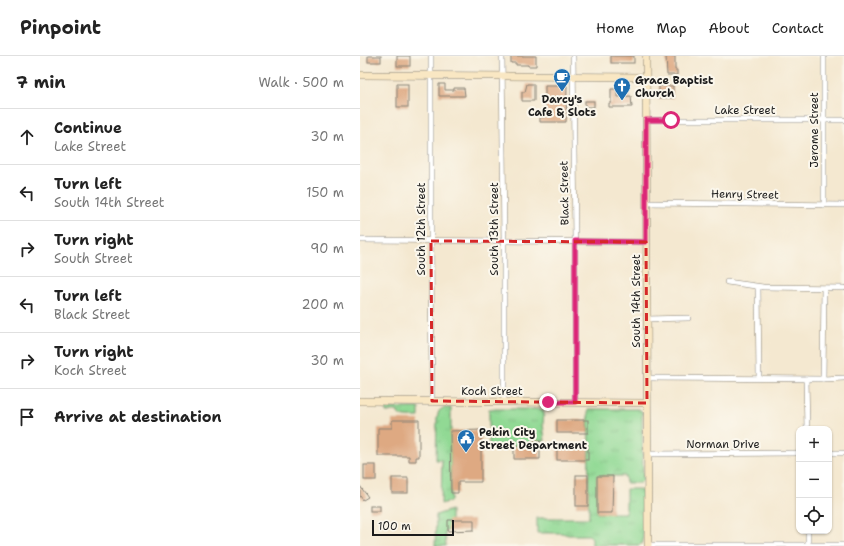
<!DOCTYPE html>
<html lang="en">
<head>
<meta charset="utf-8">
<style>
	:root { --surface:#fff; --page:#f6f6f6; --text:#222; --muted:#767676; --line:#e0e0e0 }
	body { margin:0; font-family:"Shantell Sans",sans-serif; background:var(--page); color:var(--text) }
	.controls { position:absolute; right:12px; bottom:12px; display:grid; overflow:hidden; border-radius:8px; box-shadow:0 1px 3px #0004 }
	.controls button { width:36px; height:36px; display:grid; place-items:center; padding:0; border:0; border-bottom:1px solid var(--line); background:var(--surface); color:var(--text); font:20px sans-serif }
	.scale { position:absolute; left:12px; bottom:10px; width:82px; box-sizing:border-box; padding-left:4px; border:2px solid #1c1c1c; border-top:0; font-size:11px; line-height:14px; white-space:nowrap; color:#1c1c1c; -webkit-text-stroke:3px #fbf7ec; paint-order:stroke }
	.stop { position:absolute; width:12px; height:12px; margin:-9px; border:3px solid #db2777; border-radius:50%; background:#fff }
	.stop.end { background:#db2777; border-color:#fff; box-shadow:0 1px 4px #0008 }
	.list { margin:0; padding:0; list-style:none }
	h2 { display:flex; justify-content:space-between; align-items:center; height:52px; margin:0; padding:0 16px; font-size:17px }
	h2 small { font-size:13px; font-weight:400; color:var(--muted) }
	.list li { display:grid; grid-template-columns:26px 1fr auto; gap:12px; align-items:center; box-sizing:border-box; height:56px; padding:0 16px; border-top:1px solid var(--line) }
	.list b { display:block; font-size:15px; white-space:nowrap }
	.list p { margin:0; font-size:13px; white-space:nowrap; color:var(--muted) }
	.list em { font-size:13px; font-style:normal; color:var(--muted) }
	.icon { flex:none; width:22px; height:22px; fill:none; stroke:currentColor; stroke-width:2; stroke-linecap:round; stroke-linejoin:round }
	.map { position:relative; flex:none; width:484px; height:490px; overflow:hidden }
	header { display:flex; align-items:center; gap:24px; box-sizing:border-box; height:56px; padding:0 20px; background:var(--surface); border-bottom:1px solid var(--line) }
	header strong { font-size:19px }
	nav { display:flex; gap:22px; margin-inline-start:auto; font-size:14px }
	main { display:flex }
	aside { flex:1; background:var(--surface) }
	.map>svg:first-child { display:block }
</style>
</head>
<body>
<header>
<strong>Pinpoint</strong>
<nav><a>Home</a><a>Map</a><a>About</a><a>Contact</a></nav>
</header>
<main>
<aside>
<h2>7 min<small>Walk · 500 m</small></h2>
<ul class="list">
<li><svg class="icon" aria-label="ahead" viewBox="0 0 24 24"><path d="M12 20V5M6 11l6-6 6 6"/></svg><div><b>Continue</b><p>Lake Street</p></div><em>30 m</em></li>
<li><svg class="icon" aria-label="left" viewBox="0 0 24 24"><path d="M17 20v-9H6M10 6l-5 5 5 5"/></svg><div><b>Turn left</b><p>South 14th Street</p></div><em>150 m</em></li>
<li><svg class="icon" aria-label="right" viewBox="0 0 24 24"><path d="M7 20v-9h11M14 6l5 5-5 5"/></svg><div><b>Turn right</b><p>South Street</p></div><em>90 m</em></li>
<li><svg class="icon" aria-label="left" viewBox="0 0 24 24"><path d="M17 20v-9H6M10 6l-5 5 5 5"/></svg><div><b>Turn left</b><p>Black Street</p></div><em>200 m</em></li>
<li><svg class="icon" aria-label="right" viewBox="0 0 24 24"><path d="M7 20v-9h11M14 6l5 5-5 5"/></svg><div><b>Turn right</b><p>Koch Street</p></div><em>30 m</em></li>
<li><svg class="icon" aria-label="arrive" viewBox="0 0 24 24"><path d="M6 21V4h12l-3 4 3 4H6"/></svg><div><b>Arrive at destination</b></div></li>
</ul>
</aside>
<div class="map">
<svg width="484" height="490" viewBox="0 0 484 490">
	<defs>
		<pattern id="grass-tufts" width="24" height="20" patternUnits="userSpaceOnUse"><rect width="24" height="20" fill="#91d994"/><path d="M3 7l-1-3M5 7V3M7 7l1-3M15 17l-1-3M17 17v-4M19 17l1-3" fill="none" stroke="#7cba7f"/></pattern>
	</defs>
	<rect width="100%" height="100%" fill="#fbf7ec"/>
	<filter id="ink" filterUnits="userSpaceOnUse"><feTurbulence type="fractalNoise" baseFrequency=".025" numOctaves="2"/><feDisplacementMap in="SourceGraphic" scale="8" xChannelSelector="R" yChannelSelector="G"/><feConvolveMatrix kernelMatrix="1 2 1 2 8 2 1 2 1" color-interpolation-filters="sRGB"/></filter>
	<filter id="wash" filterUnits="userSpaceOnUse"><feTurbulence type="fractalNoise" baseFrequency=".012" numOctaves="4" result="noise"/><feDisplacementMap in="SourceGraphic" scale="16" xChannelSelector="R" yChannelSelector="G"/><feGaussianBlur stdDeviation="0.9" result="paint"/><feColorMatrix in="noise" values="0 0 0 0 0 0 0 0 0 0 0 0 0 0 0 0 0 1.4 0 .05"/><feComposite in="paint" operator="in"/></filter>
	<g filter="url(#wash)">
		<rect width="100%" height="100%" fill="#f4e8d0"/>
		<g fill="url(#grass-tufts)" stroke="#567a58">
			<path d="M26,352h33v9c-8,0 -20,2 -22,-6h-6l-2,1h-3z"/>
			<polygon points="83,352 91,352 91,445 81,448 82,404 76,404 77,361 79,355"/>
			<polygon points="129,353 182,353 184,356 183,368 185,385 171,385 171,390 129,390"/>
			<polygon points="228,353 278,353 282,355 283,424 280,427 266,427 265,420 237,420 237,457 266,457 266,433 280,433 283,436 283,487 279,489 232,489 232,482 229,479 208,479 202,477 177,477 177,462 229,462 229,449 228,449 229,390"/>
			<polygon points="91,454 91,464 88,475 85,475 86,490 75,490 76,459"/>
		</g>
		<g id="blocks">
			<g fill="#dea982">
				<rect x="8" y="0" width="13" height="6"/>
				<rect x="37" y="0" width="13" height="10"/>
				<polygon points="151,0 176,0 176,10 168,10 168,9 156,9 156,7 151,7"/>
				<rect x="251" y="0" width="23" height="7"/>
				<polygon points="306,0 315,0 315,14 317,14 317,19 307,19"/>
				<rect x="37" y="28" width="11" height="23"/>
				<polygon points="79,28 85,28 85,34 94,34 94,32 104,32 105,40 79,40"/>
				<polygon points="167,28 174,28 174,45 162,45 162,36 165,36"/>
				<polygon points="185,30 207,30 206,66 180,66 180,61 185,61"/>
				<rect x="299" y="30" width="14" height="12"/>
				<polygon points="251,33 257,33 257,41 271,40 272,51 249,51 249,47 251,47"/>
				<rect x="225" y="45" width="9" height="6"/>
				<polygon points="32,364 59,364 59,401 56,401 56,405 49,405 49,400 18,400 18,372 32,372"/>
				<rect x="197" y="364" width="31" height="13"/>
				<polygon points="121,374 121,426 98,426 98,437 91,437 90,375"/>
				<polygon points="171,385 180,385 180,403 154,403 154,390 171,390"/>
				<rect x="197" y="390" width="31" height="14"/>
				<rect x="4" y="409" width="12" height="15"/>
				<rect x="216" y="419" width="12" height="31"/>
				<polygon points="237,420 253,420 252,457 237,457"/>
				<rect x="32" y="422" width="16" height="15"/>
				<polygon points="0,430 8,441 3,444 0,440"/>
				<rect x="10" y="450" width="10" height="5"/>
				<polygon points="88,464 114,464 114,474 88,475"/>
			</g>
		</g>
	</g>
	<g filter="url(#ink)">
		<use href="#blocks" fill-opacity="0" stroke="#888276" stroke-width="1"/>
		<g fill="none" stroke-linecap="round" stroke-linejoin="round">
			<g stroke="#888276" stroke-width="6">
				<g id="street">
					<polyline points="71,0 71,185 72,345"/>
					<polyline points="142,0 144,185 144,346"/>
					<polyline points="213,0 215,185 215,346"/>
					<polyline points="286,64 484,64"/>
					<polyline points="286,147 484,149"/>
					<polyline points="464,149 464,0"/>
					<polyline points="0,184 286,186"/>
					<polyline points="367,226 403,231 484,232"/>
					<polyline points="398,231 399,322"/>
					<polyline points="287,263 328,262"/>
					<polyline points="288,322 463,323 484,322"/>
					<polyline points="446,323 447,373"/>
					<polyline points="463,323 464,232"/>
					<polyline points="469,397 484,397"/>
					<polyline points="288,398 439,397"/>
					<polyline points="448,475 448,490"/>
					<polyline points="288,489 484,489"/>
				</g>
			</g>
			<g stroke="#888276" stroke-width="8">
				<g id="secondary">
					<polyline points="286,0 288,490"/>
					<polyline points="0,19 285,21"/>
					<polyline points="0,345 287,347"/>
				</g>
			</g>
			<use href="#street" stroke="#fff" stroke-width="5"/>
			<use href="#secondary" stroke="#f9e7c3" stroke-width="7"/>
		</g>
	</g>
	<g fill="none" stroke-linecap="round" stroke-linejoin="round" filter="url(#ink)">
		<polyline stroke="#db2777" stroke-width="5" points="188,346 215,346 215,185 286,186 286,64 311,64"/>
	</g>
	<path fill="none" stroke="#d62828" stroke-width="3" stroke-dasharray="8 5" stroke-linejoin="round" d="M71,185l215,1 1,161 -215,-2z"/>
	<defs>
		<g id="cafe-pin" transform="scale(0.9)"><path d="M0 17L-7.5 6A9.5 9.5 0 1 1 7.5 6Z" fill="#1f6fb2" stroke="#fbf7ec"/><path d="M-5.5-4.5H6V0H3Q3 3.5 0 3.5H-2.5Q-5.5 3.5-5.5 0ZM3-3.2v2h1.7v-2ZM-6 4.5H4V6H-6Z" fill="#fff"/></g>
		<g id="church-pin" transform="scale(0.9)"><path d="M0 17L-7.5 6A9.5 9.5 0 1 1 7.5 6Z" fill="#1f6fb2" stroke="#fbf7ec"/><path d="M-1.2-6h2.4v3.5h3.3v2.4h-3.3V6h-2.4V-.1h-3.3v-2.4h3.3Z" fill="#fff"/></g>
		<g id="civic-pin" transform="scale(0.9)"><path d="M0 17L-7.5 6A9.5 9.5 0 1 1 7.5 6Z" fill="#1f6fb2" stroke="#fbf7ec"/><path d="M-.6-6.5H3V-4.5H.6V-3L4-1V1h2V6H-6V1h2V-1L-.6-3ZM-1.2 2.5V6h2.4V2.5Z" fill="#fff"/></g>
	</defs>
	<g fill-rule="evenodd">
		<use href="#cafe-pin" x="202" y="21"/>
		<use href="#church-pin" x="262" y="30"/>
		<use href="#civic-pin" x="106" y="382"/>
	</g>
	<g text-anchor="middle" stroke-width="4" stroke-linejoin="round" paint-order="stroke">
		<g font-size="11" font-weight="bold" fill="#1c1c1c" stroke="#fbf7ec" text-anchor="start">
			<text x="275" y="28">Grace Baptist<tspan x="275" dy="13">Church</tspan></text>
			<text x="202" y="47" text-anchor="middle">Darcy's<tspan x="202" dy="13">Cafe &amp; Slots</tspan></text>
			<text x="119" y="380">Pekin City<tspan x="119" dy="13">Street Department</tspan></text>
		</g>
		<g font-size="11" fill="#1c1c1c" stroke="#fbf7ec">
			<text x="385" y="58">Lake Street</text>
			<text transform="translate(454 74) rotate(-90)" y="4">Jerome Street</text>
			<text transform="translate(204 137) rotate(-91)" y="4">Black Street</text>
			<text transform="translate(385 138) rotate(1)" y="4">Henry Street</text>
			<text transform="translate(61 173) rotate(-90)" y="4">South 12th Street</text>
			<text transform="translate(134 173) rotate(-90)" y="4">South 13th Street</text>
			<text transform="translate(276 245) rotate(-90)" y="4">South 14th Street</text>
			<text x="132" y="339">Koch Street</text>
			<text x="363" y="392">Norman Drive</text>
		</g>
	</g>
</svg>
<div class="controls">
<button>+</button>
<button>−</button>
<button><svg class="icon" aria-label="locate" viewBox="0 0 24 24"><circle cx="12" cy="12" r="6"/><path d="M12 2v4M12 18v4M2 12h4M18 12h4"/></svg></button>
</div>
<div class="scale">100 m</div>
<div class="stop" style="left:311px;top:64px"></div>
<div class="stop end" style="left:188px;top:346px"></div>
</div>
</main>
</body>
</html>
